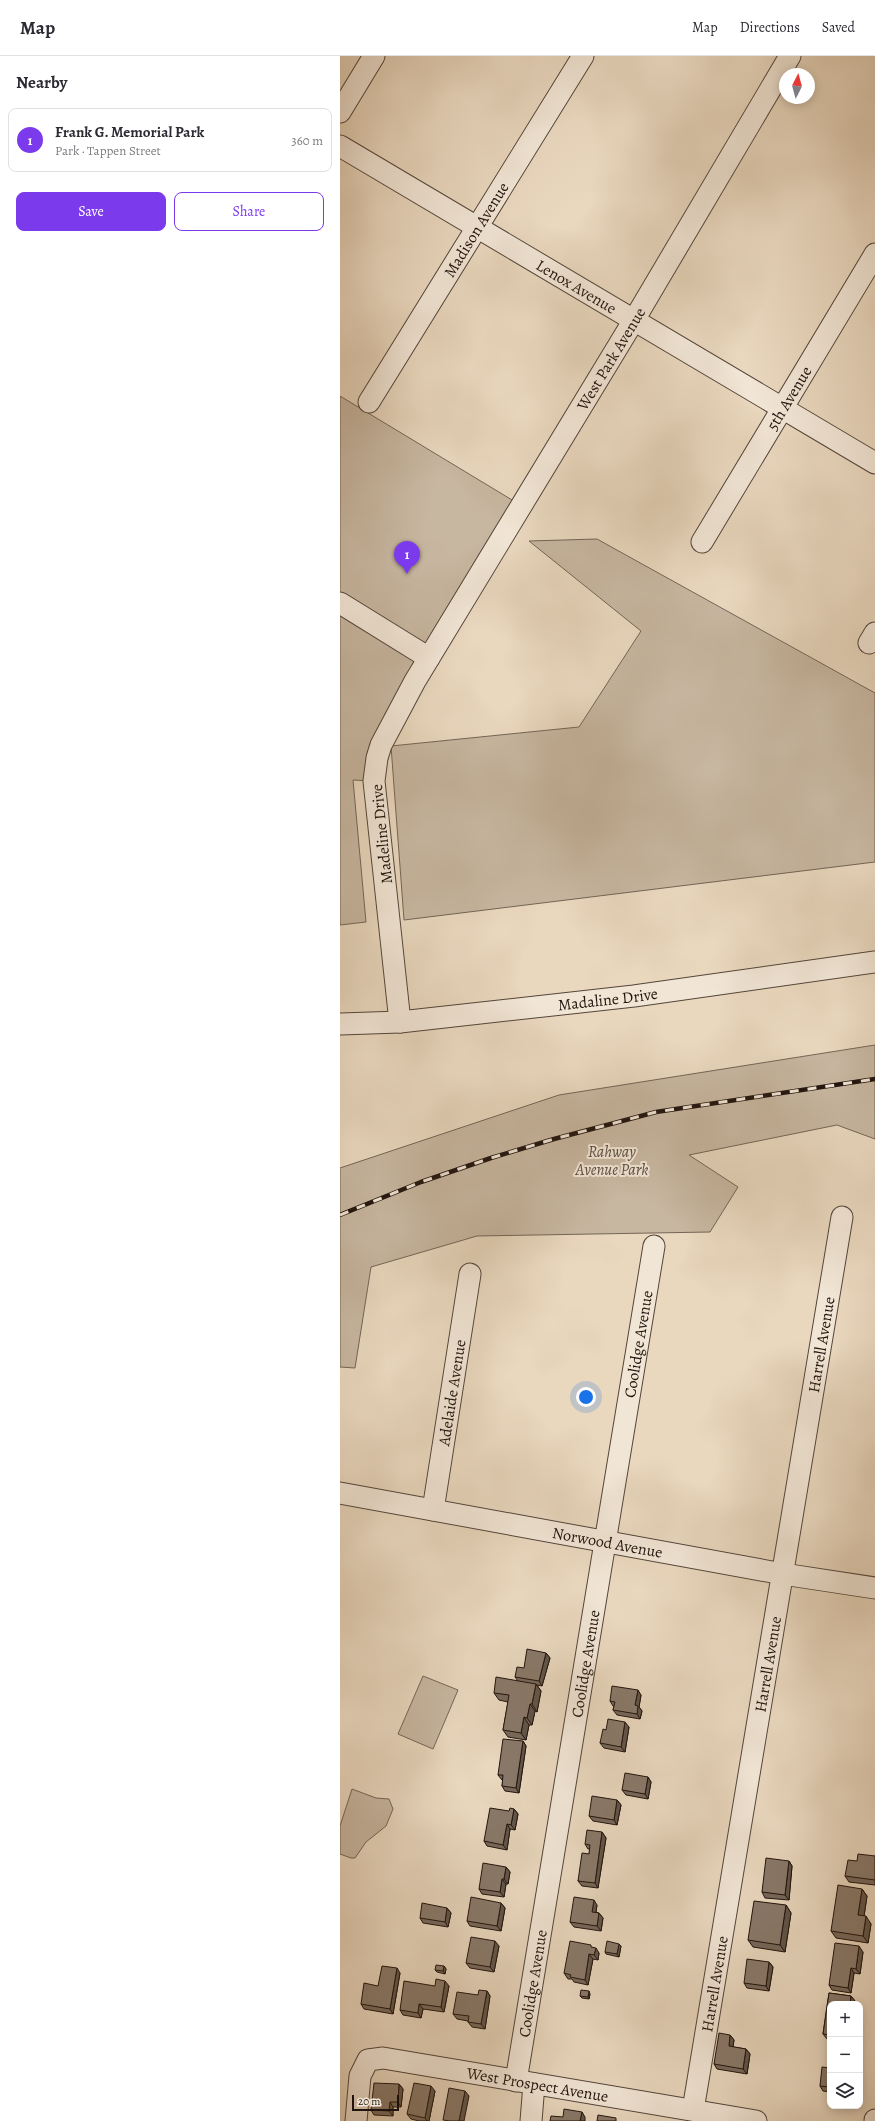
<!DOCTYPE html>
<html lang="en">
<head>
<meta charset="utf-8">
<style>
	:root { --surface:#fff; --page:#f7f7f7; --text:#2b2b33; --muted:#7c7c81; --line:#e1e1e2; --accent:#7c3aed }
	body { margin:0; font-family:Alegreya,serif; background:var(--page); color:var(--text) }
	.controls { position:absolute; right:12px; bottom:12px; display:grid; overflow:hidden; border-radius:8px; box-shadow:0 2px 10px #0003 }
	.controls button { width:36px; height:36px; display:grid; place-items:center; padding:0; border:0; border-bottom:1px solid var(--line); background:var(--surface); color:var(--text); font:20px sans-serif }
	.compass { position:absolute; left:439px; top:12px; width:36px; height:36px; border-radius:50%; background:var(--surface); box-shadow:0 2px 10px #0003; rotate:6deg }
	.scale { position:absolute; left:12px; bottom:10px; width:47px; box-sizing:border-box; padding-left:4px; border:2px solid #21140e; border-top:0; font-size:11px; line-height:14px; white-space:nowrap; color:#21140e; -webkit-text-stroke:3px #f1e5d5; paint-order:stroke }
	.you { position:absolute; left:246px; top:1341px; width:14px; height:14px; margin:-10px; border:3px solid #fff; border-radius:50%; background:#1a73e8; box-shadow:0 0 0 6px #1a73e833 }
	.badge { display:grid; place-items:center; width:26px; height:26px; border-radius:50%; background:var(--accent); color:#fff; font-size:13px; font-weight:700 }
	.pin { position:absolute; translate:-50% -33px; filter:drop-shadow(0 1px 2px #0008) }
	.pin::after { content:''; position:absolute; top:21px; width:14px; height:12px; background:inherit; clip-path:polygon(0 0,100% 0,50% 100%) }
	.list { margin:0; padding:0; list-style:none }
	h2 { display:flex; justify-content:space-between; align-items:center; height:52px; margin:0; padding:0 16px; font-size:17px }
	h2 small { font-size:13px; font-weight:400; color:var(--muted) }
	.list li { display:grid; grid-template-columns:26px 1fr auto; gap:12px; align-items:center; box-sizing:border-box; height:64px; margin:0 8px 8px; padding:0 8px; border:1px solid var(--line); border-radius:8px }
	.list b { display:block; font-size:15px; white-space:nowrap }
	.list p { margin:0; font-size:13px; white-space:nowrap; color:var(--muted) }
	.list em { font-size:13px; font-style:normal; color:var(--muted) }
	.actions { display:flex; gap:8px; padding:12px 16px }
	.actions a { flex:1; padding:9px 0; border:1px solid var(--accent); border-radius:8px; text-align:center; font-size:14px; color:var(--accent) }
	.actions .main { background:var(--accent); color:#fff }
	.icon { flex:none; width:22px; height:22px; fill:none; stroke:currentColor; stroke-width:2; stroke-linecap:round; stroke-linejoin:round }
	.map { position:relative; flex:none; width:535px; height:2065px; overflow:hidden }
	header { display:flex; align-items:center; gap:24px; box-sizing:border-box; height:56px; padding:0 20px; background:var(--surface); border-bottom:1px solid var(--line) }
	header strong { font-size:19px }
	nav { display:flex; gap:22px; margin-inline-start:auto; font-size:14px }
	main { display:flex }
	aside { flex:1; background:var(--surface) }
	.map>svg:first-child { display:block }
</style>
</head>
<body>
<header>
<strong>Map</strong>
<nav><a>Map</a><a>Directions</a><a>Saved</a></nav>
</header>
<main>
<aside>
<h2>Nearby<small></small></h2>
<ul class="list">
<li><span class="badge">1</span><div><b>Frank G. Memorial Park</b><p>Park · Tappen Street</p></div><em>360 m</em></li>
</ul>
<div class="actions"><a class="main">Save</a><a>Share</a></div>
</aside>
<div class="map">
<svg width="535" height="2065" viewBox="0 0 535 2065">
	<rect width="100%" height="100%" fill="#e9d7be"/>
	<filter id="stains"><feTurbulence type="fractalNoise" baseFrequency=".005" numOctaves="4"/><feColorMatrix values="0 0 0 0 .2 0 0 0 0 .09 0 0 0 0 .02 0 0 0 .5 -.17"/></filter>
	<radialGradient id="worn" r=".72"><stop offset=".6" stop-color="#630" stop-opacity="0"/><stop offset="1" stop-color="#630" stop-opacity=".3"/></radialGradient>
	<g fill="#c7b6a0" stroke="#746557">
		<polygon points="0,340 177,447 107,563 34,725 13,724 26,866 0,869"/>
		<polygon points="257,483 535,637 535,806 64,864 51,690 239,671 301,575 189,485"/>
		<polygon points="535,989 535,1083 497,1069 349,1099 398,1131 370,1176 137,1180 31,1211 15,1312 0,1311 0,1112 219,1039"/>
		<polygon points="83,1620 118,1634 93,1693 58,1678"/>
		<polygon points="12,1733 36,1742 49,1743 53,1753 46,1770 26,1786 15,1802 11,1802 0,1798 0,1770"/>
	</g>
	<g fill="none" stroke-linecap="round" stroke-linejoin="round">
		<g stroke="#53453a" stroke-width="23">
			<g id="minor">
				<polyline points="0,56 34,0"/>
				<path id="s1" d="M0,90l535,317"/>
				<path id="s2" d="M29,346l214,-346"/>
				<path id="s3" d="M362,486l173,-288"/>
				<polyline points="0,547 89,602"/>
				<polyline points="529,587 535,577"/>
				<path id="s4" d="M60,966l-26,-241 3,-23 4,-13 34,-64 219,-361 156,-264"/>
				<path id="s5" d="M0,968l60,-2 234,-26 241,-34"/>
				<path id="s6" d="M0,1437l443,81 92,14"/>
				<path id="s7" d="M93,1454l37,-236"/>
				<path id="s8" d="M176,2025l138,-835"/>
				<path id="s9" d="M353,2054l149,-893"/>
				<path id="s10" d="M16,2065l4,-45 8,-16 15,-2 373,63"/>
				<polyline points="191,2065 194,2028"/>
				<polyline points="535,2065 535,2064"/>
			</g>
		</g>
		<use href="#minor" stroke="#f1e5d5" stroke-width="21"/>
		<g stroke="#21140e" stroke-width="4.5">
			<polyline id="rail" points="0,1159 81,1126 151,1102 214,1083 316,1056 535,1023"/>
		</g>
		<use href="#rail" stroke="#f1e5d5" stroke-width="3" stroke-dasharray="9" stroke-linecap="butt"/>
	</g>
	<g fill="#76685b" stroke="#21140e">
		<polygon points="206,1597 210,1602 202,1630 197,1629 201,1635 197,1656 195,1655 192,1669 189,1669 186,1684 168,1681 163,1674 168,1646 159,1644 154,1637 178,1625 175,1621"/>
		<polygon points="301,1639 299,1651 302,1655 300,1663 277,1659 273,1654 274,1650 273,1650 270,1645"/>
		<polygon points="289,1671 285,1696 264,1692 260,1687 266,1674"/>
		<polygon points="183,1685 186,1690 179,1737 165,1735 162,1730 163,1724 162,1724 158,1719"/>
		<polygon points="308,1721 311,1726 308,1743 286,1739 282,1734"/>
		<polygon points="277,1744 281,1749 277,1769 253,1765 249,1760"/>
		<polygon points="174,1753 178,1758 175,1774 170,1773 167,1794 147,1790 144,1785 169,1755"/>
		<polygon points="262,1776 266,1782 258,1832 242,1830 238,1825 249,1798 250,1793 248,1793 245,1788"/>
		<polygon points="535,1800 535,1829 509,1826 505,1820 517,1805"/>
		<polygon points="449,1805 452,1810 449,1844 425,1842 422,1836"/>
		<polygon points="166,1811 170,1816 168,1828 166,1828 164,1841 142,1838 139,1833"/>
		<polygon points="522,1833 527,1840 524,1860 531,1868 528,1887 496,1882 491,1875"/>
		<polygon points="161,1847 165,1852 161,1875 130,1870 127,1865"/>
		<polygon points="257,1849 256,1856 259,1857 263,1862 261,1875 234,1871 230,1866"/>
		<polygon points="446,1849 451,1857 445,1896 413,1891 408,1884"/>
		<polygon points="107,1852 111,1857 108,1871 83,1867 80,1862"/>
		<polygon points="279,1888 281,1890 279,1901 266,1898 265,1896"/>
		<polygon points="159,1890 154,1916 130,1912 126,1907"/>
		<polygon points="252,1891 259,1897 258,1904 253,1903 248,1929 234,1926 232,1923 228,1923 224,1917"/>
		<polygon points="523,1896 520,1918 514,1917 511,1937 492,1934 489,1929"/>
		<polygon points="429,1906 433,1911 429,1935 407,1932 404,1927"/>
		<polygon points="104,1910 106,1913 105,1918 97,1916 95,1914"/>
		<polygon points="60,1917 53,1958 24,1953 21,1948 38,1930"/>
		<polygon points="95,1930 109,1930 104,1956 83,1953 81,1962 63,1959 60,1954"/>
		<polygon points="147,1935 150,1940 145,1973 132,1971 128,1966 128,1965 117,1963 113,1958 138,1939"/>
		<polygon points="489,1937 511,1940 515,1945 514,1948 490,1948 490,1983 487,1983 483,1978"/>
		<polygon points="250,1938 249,1943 242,1942 240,1940"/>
		<polygon points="390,1979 394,1984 393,1991 406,1993 410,1998 407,2018 377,2013 374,2008"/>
		<polygon points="490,2012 490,2036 483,2035 480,2030"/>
		<polygon points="59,2028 63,2033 61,2051 53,2051 53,2060 34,2059 31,2054"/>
		<polygon points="95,2035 89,2065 79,2065 71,2063 67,2058"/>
	</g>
	<g fill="#60554a" stroke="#21140e">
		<polygon points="206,1597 210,1602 202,1630 199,1625"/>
		<polygon points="196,1628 201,1635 197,1656 192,1648"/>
		<polygon points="298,1634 301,1639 299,1651 302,1655 300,1663 297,1658 295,1649"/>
		<polygon points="190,1648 195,1655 192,1669 187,1662"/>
		<polygon points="184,1661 189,1669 186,1684 181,1677"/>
		<polygon points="285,1666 289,1671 285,1696 281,1691"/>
		<polygon points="183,1685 186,1690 179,1737 176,1732"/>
		<polygon points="308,1721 311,1726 308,1743 305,1738"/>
		<polygon points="277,1744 281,1749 277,1769 274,1764"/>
		<polygon points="174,1753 178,1758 175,1774 171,1769"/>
		<polygon points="167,1768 170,1773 167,1794 163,1789"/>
		<polygon points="262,1776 266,1782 258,1832 255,1827"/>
		<polygon points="449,1805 452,1810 449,1844 445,1839"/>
		<polygon points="166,1811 170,1816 168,1828 164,1823"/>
		<polygon points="162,1823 166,1828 164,1841 160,1836"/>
		<polygon points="522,1833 527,1840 523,1867 518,1859"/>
		<polygon points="254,1844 257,1849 255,1861 252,1856"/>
		<polygon points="161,1847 165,1852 161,1875 157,1870"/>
		<polygon points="446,1849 451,1857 445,1896 440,1889"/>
		<polygon points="107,1852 111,1857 108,1871 105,1866"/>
		<polygon points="259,1857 263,1862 261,1875 257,1870"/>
		<polygon points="526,1860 531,1868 528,1887 523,1880"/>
		<polygon points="155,1885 159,1890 154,1916 150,1911"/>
		<polygon points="279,1888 281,1890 279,1901 277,1898"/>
		<polygon points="519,1890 523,1896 520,1918 516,1913"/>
		<polygon points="256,1892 259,1897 258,1904 254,1899"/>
		<polygon points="249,1898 253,1903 248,1929 245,1924"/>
		<polygon points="429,1906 433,1911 429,1935 426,1930"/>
		<polygon points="104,1910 106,1913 105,1918 103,1915"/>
		<polygon points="57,1912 60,1917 53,1958 50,1953"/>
		<polygon points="511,1912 514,1917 511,1937 508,1932"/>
		<polygon points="105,1925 109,1930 104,1956 101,1951"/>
		<polygon points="147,1935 150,1940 145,1973 141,1968"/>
		<polygon points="249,1935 250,1938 249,1943 248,1941"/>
		<polygon points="511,1940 515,1945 514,1948 510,1948"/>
		<polygon points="79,1948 83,1953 81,1962 78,1957"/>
		<polygon points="390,1979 394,1984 392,1995 389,1990"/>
		<polygon points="406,1993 410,1998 407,2018 403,2013"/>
		<polygon points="59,2028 63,2033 61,2051 58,2046"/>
		<polygon points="91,2030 95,2035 89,2065 87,2065 85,2062"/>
		<polygon points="125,2035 129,2040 124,2065 119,2065"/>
		<polygon points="50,2046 53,2051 53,2060 49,2055"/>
		<polygon points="242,2056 245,2061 245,2065 240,2065"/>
	</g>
	<g fill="#89796a" stroke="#21140e">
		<polygon points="187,1593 206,1597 199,1625 175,1621 177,1611 184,1612"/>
		<polygon points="156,1621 196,1628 192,1648 190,1648 187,1662 184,1661 181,1677 163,1674 169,1639 154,1637"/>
		<polygon points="272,1630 298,1634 295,1649 298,1650 297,1658 273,1654 275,1646 270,1645"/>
		<polygon points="268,1663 285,1666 281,1691 260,1687 263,1673 266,1674"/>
		<polygon points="163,1683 183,1685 176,1732 162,1730 163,1719 158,1719"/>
		<polygon points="285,1717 308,1721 305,1738 282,1734"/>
		<polygon points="252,1740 277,1744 274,1764 249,1760"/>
		<polygon points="150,1752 169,1755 170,1752 174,1753 171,1769 167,1768 163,1789 144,1785"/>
		<polygon points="247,1774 262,1776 255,1827 238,1825 242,1797 249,1798 250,1789 245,1788"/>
		<polygon points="518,1798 535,1800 535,1824 505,1820 508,1804 517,1805"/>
		<polygon points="426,1802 449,1805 445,1839 422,1836"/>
		<polygon points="143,1807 166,1811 164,1823 162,1823 160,1836 139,1833"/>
		<polygon points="498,1829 522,1833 518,1859 526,1860 523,1880 491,1875"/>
		<polygon points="131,1841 161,1847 157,1870 127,1865"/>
		<polygon points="234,1841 254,1844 252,1856 259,1857 257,1870 230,1866"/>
		<polygon points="414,1845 446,1849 440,1889 408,1884"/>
		<polygon points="82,1847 107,1852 105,1866 80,1862"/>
		<polygon points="131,1881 155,1885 150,1911 126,1907"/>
		<polygon points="230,1885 251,1889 251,1891 256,1892 254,1899 249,1898 245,1924 230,1921 231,1919 224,1917"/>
		<polygon points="267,1885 279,1888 277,1898 265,1896"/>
		<polygon points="495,1887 519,1890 516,1913 511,1912 508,1932 489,1929"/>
		<polygon points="407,1903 429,1906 426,1930 404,1927"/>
		<polygon points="96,1909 104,1910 103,1915 95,1914"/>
		<polygon points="42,1910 57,1912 50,1953 21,1948 24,1927 38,1930"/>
		<polygon points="96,1923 105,1925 101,1951 79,1948 78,1957 60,1954 64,1925 95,1930"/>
		<polygon points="139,1934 147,1935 141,1968 128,1966 129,1960 113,1958 117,1936 138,1939"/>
		<polygon points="241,1934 249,1935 248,1941 240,1940"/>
		<polygon points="489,1937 511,1940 510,1948 490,1948 490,1979 483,1978"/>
		<polygon points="379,1977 390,1979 389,1990 406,1993 403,2013 374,2008"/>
		<polygon points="482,2011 490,2012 490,2031 480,2030"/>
		<polygon points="34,2027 59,2028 58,2046 50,2046 49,2055 31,2054"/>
		<polygon points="74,2027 91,2030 85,2062 67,2058"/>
		<polygon points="109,2032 125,2035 119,2065 110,2065 103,2064"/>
		<polygon points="224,2053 242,2056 240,2065 210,2065 211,2060 223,2061"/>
		<polygon points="258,2059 276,2062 276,2065 257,2065"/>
	</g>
	<g text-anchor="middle" stroke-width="4" stroke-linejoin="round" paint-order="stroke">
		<g font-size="16" fill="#21140e" stroke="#f1e5d5">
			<text dy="6" stroke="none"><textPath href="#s2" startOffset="203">Madison Avenue</textPath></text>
			<text dy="6" stroke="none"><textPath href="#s1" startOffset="275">Lenox Avenue</textPath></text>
			<text dy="6" stroke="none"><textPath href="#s4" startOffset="729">West Park Avenue</textPath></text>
			<text dy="6" stroke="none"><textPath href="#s3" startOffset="168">5th Avenue</textPath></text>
			<text transform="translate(41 778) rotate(-96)" y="6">Madeline Drive</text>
			<text dy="6" stroke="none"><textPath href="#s5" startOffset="269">Madaline Drive</textPath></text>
			<text dy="6" stroke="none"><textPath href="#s8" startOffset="747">Coolidge Avenue</textPath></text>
			<text dy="6" stroke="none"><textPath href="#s9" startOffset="776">Harrell Avenue</textPath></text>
			<text dy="6" stroke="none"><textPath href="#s7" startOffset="119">Adelaide Avenue</textPath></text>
			<text dy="6" stroke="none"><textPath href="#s6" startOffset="272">Norwood Avenue</textPath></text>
			<text dy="6" stroke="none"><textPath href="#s8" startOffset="423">Coolidge Avenue</textPath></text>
			<text dy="6" stroke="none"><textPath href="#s9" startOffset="452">Harrell Avenue</textPath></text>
			<text dy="6" stroke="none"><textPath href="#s8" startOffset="99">Coolidge Avenue</textPath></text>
			<text dy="6" stroke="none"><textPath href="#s9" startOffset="128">Harrell Avenue</textPath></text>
			<text dy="6" stroke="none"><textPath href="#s10" startOffset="235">West Prospect Avenue</textPath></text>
		</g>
		<g font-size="16" font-style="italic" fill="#5b4d41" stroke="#f1e5d5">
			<text x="272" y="1101">Rahway<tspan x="272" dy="18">Avenue Park</tspan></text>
		</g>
	</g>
	<rect width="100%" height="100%" filter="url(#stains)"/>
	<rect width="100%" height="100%" fill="url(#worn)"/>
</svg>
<div class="controls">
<button>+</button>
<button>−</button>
<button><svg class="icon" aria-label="layers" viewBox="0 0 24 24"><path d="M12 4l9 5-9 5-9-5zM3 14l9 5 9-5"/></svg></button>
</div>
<svg class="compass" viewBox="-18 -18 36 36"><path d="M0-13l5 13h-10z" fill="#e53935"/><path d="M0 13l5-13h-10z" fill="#7c7c81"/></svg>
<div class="scale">20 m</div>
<div class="you"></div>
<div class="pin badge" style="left:67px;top:518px">1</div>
</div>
</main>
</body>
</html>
